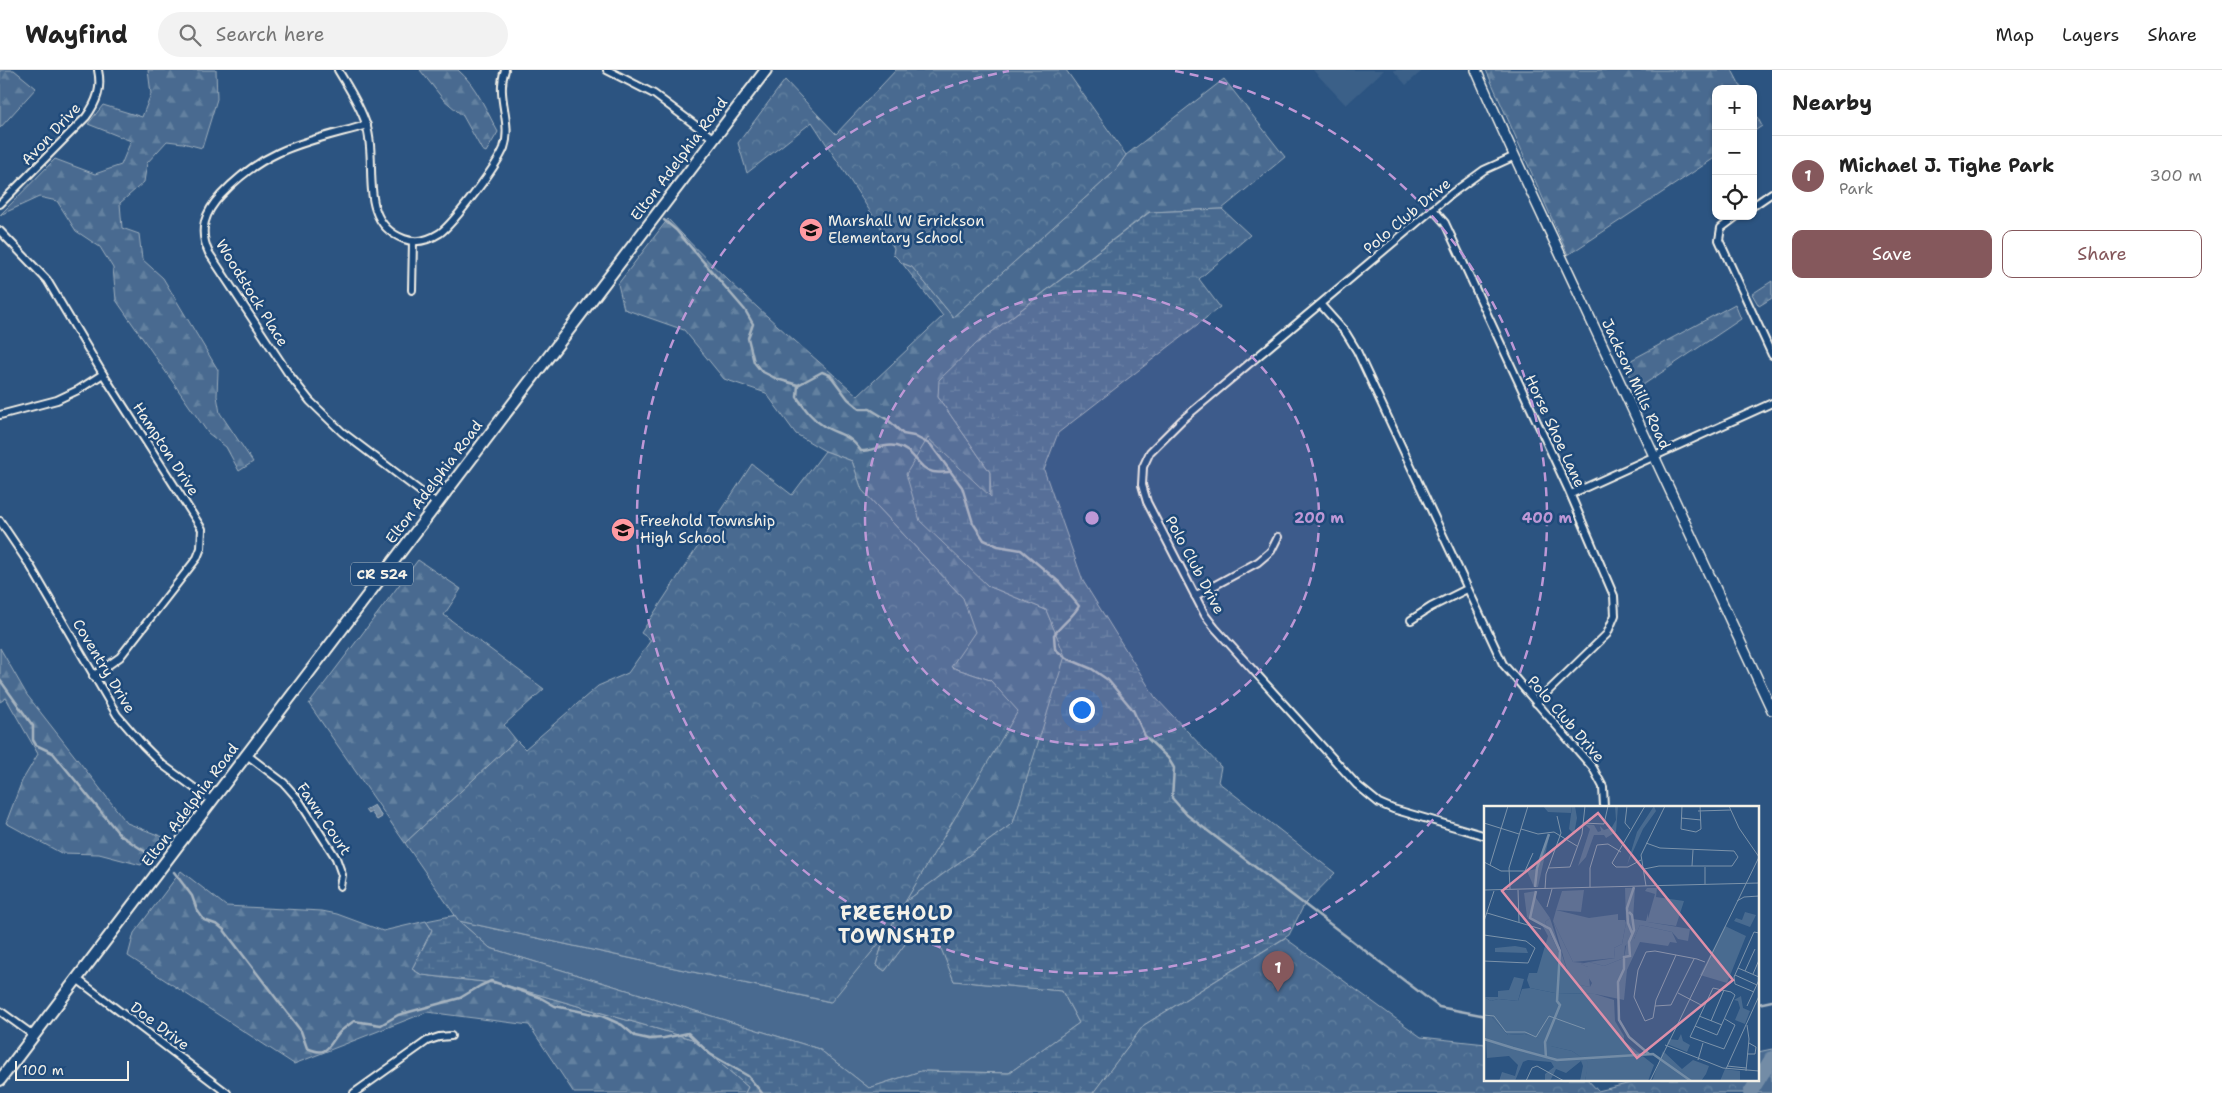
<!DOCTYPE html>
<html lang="en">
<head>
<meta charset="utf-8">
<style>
	:root { --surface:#fff; --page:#f2f2f2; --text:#222; --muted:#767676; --line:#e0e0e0; --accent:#85585c }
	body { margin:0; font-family:"Shantell Sans",sans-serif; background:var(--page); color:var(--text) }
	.controls { position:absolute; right:15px; top:15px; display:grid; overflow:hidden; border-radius:10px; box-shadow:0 1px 4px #0004 }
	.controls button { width:45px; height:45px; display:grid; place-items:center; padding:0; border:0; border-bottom:1px solid var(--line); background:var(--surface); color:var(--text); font:25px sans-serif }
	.scale { position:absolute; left:15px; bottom:12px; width:114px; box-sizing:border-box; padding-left:5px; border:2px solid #f4f1e8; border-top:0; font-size:14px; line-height:18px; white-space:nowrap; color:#f4f1e8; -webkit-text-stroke:4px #1f4a7a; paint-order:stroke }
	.you { position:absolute; left:1081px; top:639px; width:18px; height:18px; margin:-12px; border:4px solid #fff; border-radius:50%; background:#1a73e8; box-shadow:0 0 0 8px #1a73e833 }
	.badge { display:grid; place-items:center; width:32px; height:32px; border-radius:50%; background:var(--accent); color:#fff; font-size:16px; font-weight:700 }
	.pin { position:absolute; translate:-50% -41px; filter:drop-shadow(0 1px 2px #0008) }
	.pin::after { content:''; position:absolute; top:26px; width:18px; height:15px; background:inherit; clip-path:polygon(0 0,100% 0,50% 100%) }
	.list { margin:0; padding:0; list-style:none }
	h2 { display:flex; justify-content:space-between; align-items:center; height:65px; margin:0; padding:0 20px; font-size:21px }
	h2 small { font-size:16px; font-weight:400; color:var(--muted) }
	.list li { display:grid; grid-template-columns:32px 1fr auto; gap:15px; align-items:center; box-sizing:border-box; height:80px; padding:0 20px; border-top:1px solid var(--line) }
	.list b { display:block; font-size:19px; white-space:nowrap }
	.list p { margin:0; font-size:16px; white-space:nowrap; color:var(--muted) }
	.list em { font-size:16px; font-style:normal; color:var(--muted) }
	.actions { display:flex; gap:10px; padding:15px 20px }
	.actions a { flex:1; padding:11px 0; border:1px solid var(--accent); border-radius:10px; text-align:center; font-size:18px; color:var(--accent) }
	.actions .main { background:var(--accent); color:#fff }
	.icon { flex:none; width:28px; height:28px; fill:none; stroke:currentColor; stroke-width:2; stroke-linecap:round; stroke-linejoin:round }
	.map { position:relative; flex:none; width:1772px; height:1023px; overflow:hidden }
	header { display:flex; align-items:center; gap:30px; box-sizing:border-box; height:70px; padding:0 25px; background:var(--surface); border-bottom:1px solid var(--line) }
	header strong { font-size:24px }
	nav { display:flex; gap:28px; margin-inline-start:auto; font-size:18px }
	.search { width:350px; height:45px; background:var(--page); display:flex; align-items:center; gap:12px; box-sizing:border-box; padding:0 18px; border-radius:28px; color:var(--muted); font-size:19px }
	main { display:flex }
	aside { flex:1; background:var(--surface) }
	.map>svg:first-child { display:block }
</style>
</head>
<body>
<header>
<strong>Wayfind</strong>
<div class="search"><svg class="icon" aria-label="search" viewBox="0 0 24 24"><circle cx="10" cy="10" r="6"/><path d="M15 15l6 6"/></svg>Search here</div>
<nav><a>Map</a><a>Layers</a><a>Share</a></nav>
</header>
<main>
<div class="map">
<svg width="1772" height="1023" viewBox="0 0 1772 1023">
	<defs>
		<pattern id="forest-firs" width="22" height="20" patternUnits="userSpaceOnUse" patternTransform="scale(1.25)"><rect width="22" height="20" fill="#496b90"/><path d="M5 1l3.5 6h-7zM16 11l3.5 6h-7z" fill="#6481a0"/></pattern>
		<pattern id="wetland-marsh" width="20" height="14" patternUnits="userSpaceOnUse" patternTransform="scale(1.25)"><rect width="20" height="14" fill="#496b90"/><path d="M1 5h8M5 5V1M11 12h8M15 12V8" fill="none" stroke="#6481a0"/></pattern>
		<pattern id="park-crowns" width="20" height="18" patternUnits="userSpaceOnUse" patternTransform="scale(1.25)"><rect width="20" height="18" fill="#496b90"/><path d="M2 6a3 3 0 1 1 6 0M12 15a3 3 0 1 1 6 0" fill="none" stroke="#6481a0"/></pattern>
		<pattern id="water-ripples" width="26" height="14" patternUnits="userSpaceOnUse" patternTransform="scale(1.25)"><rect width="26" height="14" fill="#738ca6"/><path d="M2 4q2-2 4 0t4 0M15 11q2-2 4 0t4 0" fill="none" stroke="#647484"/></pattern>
	</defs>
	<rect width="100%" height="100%" fill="#2c5481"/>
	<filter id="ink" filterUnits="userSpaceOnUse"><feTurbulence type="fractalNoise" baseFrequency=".02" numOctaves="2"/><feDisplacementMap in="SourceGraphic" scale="10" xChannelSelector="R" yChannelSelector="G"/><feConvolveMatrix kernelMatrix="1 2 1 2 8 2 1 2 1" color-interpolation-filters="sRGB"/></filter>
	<g filter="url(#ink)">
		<g fill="#3b6088">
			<polygon points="1313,0 1384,0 1346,35"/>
			<polygon points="1393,0 1423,0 1406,15"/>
		</g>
		<polygon fill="#496b90" stroke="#9eaebc" points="459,851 830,932 885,866 876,895 885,901 911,866 935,861 954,911 1062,921 1079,953 1009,1003 921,1001 869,1018 819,979 490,878"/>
		<g fill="url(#forest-firs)" stroke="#9eaebc">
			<polygon points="0,0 14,0 36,18 0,58"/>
			<polygon points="148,0 216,0 217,29 202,78 183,73 167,71 147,93 144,112 120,133 122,158 139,164 142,189 163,208 218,300 217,326 220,343 253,392 239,401 226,377 208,363 116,230 113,198 100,177 76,161 57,131 39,127 0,145 55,89 95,104 121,95 131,71 88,54 103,35 142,47 151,24"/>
			<path d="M420,0h38c18,15 29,42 40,62l-12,20 -4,-2 -19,-34 -20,-17z"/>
			<polygon points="1486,0 1732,0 1742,19 1716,19 1716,87 1568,185"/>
			<path d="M1224,9l61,78 -63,52 -73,3 -173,132 -36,36 -2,17 52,75 -2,114 58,24 20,46 -53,167 -108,79 112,-191 -27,-31 -39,-13 12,-69 -101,-108 -10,-29 -27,-10 -29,-17 -30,-41 -42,-14 -40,-49 -60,-21 -6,-25 50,-65c58,64 125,120 190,177l85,-80 -41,-53 10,4 41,50 161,-145 12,-17z"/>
			<polygon points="1753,39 1762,56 1753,62"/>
			<polygon points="1772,211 1772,228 1759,236 1752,224"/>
			<polygon points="1735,234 1741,249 1637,319 1624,294"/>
			<polygon points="418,490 461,519 444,545 544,619 504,655 516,670 405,773 309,634"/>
			<polygon points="0,578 27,625 127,753 163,767 141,795 99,784 61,783 6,753 22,711 38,684 6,628 0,632"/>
			<polygon points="181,801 226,836 322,841 337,844 383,861 426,851 432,860 412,899 422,905 502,914 692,969 748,1017 745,1023 574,1023 529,955 427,942 294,994 128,886 134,863"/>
		</g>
		<polygon fill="url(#wetland-marsh)" stroke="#9eaebc" points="1222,139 1250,165 1199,209 1220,237 1058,363 1044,400 1083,511 1155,627 1221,697 1218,712 1335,803 1304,835 1289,865 1144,955 1093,1023 745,1023 748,1017 692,969 502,914 422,905 412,899 432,860 426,851 456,845 459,851 490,878 819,979 869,1018 921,1001 1009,1003 1079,953 1062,921 954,911 934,861 911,866 885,901 876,895 885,866 905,832 1013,753 1065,586 1046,540 988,516 920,451 906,404 928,368 991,427 990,402 938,327 939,310 976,274 1150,142"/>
		<g fill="url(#park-crowns)" stroke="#9eaebc">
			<polygon points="896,0 1066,0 1126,85 1114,102 953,247 912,197 902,193 893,184 894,178 812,52 747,103 738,73 785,10 836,64"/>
			<polygon points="825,381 852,391 862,420 963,528 975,562 951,597 990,610 1018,641 885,866 831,932 459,851 405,773 516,670 525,679 598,616 628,603 651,570 641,563 752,394 792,425"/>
			<polygon points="1285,868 1421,967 1486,974 1486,1009 1587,1009 1598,1021 1647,1009 1758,1009 1758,982 1772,979 1772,1023 1093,1023 1144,955"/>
		</g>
		<polygon fill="url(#water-ripples)" stroke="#a7b4c0" points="374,735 382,747 377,750 371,742 368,744 365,740"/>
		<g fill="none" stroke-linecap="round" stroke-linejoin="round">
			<g stroke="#a7b4c0" stroke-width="2.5">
				<polyline points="664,150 676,160 745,240 753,254 748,268 754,292 761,301 777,309 798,315"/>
				<path d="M949,402c-4,0 -11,1 -16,0 -15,-3 -18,-22 -37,-26 -13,-3 -22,5 -35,5 -12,-17 -19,-15 -36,-24 -13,-8 -20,-18 -28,-30l1,-12 24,-13 8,3 18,24 12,10h10l18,11 15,14 11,2 17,9 31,42 11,36 11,17 14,6 23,4 38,32 20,24c-6,11 -17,18 -25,29l1,14 11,9 26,11 16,11 25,30 12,26 23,22 6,10 -2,30 15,17 252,192 47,9"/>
				<polyline points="0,610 33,656 33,670 36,675 53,683 120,765 155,788"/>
				<path d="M174,802l18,24 5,14 7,10 14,5 6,5 77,101 6,17c20,9 20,0 31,-14 4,-5 11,-9 16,-13l27,4 17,-10 62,-17 20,-12 11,-5 48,16 16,9 47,10 20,9 13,11 14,3 15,-1 24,-5 22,21 38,22 14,17"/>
				<polyline points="1758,934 1772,931"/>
			</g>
			<polyline stroke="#738ca6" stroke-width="14" points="1750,1023 1772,988"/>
			<g stroke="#f4f1e8" stroke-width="10">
				<g id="street">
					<path d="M338,0c10,17 22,35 28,54 13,39 -10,97 38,115 13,5 25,1 36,-6 14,-10 58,-69 64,-85 9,-26 -9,-51 1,-78"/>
					<polyline points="607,0 654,24 714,69"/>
					<path d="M367,55c-60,17 -101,22 -146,70 -16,17 -23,35 -12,58l79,120 22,28 32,31 95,72"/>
					<path d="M0,134l86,-87c11,-15 16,-29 12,-47"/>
					<polyline points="1753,136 1772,123"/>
					<polyline points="1433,139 1445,153 1569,421 1614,526 1615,545 1607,564 1536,633"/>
					<polyline points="1737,146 1721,158 1719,170 1772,285"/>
					<polyline points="0,161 47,210 103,304 202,459 201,478 197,488 120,587 93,606"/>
					<polyline points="412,220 413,171"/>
					<polyline points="1321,235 1346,263 1357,281 1503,594 1593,698 1603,717 1604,737"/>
					<polyline points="0,345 57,330 78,320 103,304"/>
					<polyline points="1571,424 1772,333"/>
					<polyline points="0,451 31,497 117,645 143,675 163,695 212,731"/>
					<polyline points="1195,526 1258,492 1271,481 1278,467"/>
					<polyline points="1411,550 1431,537 1467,519"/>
					<polyline points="247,685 284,713 298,729 336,788 342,805 340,816"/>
					<polyline points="1486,766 1393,739 1379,733 1357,715 1215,558 1205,545 1147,432 1142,415 1143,397 1150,382 1182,350 1451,124 1484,100 1515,86"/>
					<polyline points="77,909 227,1023"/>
					<polyline points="0,941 33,965"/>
					<polyline points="354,1023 427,971 439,967 451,966"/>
				</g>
			</g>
			<g stroke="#f4f1e8" stroke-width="12">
				<path id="secondary" d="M1476,0c34,79 71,155 107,233 63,136 126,271 189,407"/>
			</g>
			<g stroke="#f4f1e8" stroke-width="14">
				<polyline id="primary" points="0,1010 766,0"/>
			</g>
			<use href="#street" stroke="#1f4a7a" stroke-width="6"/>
			<use href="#secondary" stroke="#1f4a7a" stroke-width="9"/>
			<use href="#primary" stroke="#1f4a7a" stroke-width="10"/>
		</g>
	</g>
	<circle cx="1092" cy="448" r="227" fill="#be98d6" fill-opacity=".12"/>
	<g fill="none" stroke="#be98d6" stroke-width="2.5" stroke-dasharray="9 6">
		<circle cx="1092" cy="448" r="227"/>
		<path d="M1175 1A455 455 0 1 1 1009 1"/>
	</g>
	<defs>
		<g id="school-disc" transform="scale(1.25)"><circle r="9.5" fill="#ff9aa2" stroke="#1f4a7a"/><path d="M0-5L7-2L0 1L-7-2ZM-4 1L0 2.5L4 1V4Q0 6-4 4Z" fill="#111"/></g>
	</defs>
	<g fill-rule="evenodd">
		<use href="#school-disc" x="811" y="160"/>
		<use href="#school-disc" x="623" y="460"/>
	</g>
	<g text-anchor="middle" stroke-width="5" stroke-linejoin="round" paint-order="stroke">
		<rect fill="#1f4a7a" stroke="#b4bfc7" stroke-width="1" x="351" y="492.5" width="62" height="23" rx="4"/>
		<g font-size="14" font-weight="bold" fill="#f4f1e8">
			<text x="382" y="509">CR 524</text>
		</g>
		<g font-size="15" fill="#f4f1e8" stroke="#1f4a7a">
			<text transform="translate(51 64) rotate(-47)" y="5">Avon Drive</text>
			<text transform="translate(679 89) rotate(-53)" y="5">Elton Adelphia Road</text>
			<text transform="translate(1407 146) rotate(-40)" y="5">Polo Club Drive</text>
			<text transform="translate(252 223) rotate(58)" y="5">Woodstock Place</text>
			<text transform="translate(1636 314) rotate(65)" y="5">Jackson Mills Road</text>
			<text transform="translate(1555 361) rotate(65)" y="5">Horse Shoe Lane</text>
			<text transform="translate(166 379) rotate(57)" y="5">Hampton Drive</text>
			<text transform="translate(434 412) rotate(-53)" y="5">Elton Adelphia Road</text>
			<text transform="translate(1195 495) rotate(62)" y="5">Polo Club Drive</text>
			<text transform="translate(104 596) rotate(59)" y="5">Coventry Drive</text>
			<text transform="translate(1566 649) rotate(49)" y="5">Polo Club Drive</text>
			<text transform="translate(190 735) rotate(-53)" y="5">Elton Adelphia Road</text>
			<text transform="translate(324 749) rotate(56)" y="5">Fawn Court</text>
			<text transform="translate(160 956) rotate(37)" y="5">Doe Drive</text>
		</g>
		<g font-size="15" fill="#f4f1e8" stroke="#1f4a7a" text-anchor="start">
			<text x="828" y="156">Marshall W Errickson<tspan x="828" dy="17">Elementary School</tspan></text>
			<text x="640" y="456">Freehold Township<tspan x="640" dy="17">High School</tspan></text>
		</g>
		<g font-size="20" font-weight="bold" letter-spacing="1" fill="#f4f1e8" stroke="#1f4a7a">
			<text x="897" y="850">FREEHOLD<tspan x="897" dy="23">TOWNSHIP</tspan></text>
		</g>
	</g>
	<g transform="translate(1484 736)">
		<rect width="275" height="275" fill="#2c5481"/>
		<path d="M69,115l20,41 11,1 -3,1 7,3 2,20 -10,-2 -12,-12zM241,263l15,2v10h-20z" fill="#496b90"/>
		<path d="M91,0l2,12 -3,16 -5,-5 3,-22zM131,0h3l-2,26 -10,6 -2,-3h-10l-8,22 -8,9 12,-37 -6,-5 10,1 4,7 3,-1 -1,-5 4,4 8,-3 4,-7zM170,0l2,5 -13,18 -16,36 10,-33zM66,27l-12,54h-4l-7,-16 9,-2zM141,82h10l-2,31 13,2 2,-8v9l42,7 -2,12 -10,-2 -6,-7 -32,-7 -5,12 -10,9 -1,12 -20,8 -15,-4 26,-4 -1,-10 8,-4 4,-21zM100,84l-3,22 -25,-2 6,-19zM52,85v7l14,20 -5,4 14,30v9l-4,2v30l-25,-5 -3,-8 2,-7h8l11,-37 -6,-11 -15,-8 -3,-24zM261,106l11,3 -6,12 -16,-6 2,-3 6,2zM241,120l21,10 -19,47 -27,-8zM31,140l11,2 2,5 -33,-1v-4zM30,171l10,2 -6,22 -20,-2 -7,2 -7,-4h14v-6l11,-1zM257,190l2,12 7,3 -5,13 -10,-4 5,-12 -2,-7 -4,-1zM1,210l7,1 16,18 17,-1 24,6 2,6 21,5 17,11 -4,19h-5l3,-15 -2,-5 -15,12 -10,-4 -6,12h-5v-7l9,-7 -3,-5 -23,-2 -5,2 -8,19h-16l3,-9 13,4 3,-11 -9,-9 -22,2zM197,228l2,7 7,4 -3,7 -20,-8 2,-5 9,1zM179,245l19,18 11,-9 16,6 -3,8 -5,7h-49z" fill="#496b90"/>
		<path d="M66,112l18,55 12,12 10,2 2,-4 -7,-11 3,-5 -8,-3 9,-2 15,4 20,-8 5,-29h5v10l6,-14 32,7 5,11 -7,-1 -2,4 -28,-4 -13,28 -3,30 -29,-6 -40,-1v-31l4,-1v-9l-14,-30z" fill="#496b90"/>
		<path d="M59,0h29l-1,7 -23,-1zM163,82h10l-1,9 28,4 -8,25 -29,-4 8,-28 -10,-3zM72,104l33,8 29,-4v6h7l1,3 -4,21 -8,4 1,10 -42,4 -20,-41zM46,182l25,5 40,1 19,6 1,21 9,15v5l30,24 -6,16h-63l3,-19 -16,-11 -22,-5 -2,-5 -23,-7 -17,1 -16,-18 -8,2v-22l7,4 7,-2 20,2 4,-12z" fill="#496b90"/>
		<path fill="none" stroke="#738ca6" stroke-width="2.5" d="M51,81l2,-19 12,-34M52,85l-6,27 20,11 10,22 -3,50 3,4 -15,37 1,16M145,106l3,3 2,15 -5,12 1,14 -6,1v12l-6,13 1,38 10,17 20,17M148,127l-4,-10 -1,-15 7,-21M0,233l29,9M29,242l44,12 96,-6 38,27"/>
		<path fill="none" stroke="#7c93aa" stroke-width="1" d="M143,0l-2,17 5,6M198,0l-1,23 15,3 5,-3 -1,-23M245,0l10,22 20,29M214,5l33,-1M197,12l20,2M0,17l35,11M99,17l21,1 4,-18M37,23l17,5 16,-2 23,14M157,54l-13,7h-12l-4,-4 33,-57M0,56l17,9h24l8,-18M6,59l18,-59M208,60l1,-16M64,62l22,-1 12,-33 3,-28M160,63l15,-3h73l6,-9 -4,-6 -74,-3 -14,-5M221,78v-17M162,80l-5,-31 24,-49M106,81v-19l7,-23 11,-1 13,8M26,83l-1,-21 19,-62M61,83l1,-15 15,-41 -4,-17M0,84l275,-7M34,84l1,32M253,95l7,-4 15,-1M63,101l5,-18M3,107l54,16M0,115l10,-30M0,129l42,6 9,7 -7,15 -44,-2M192,149l-20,45 -3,18 -8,3 -11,-24 4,-27 8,-18 9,-1 42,8 8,3M254,162l21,9M261,165l10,-22M269,168l6,-14M251,169l22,10M251,178l-1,-7 20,-45 5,1M251,178l19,8M194,187l25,13M171,200l16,-1 23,-46M263,200l12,-26M0,209l10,1 12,16h19l11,5 13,-21M65,210l36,13M215,210l23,9M241,213l10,6 -11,24 -34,-12 23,-49 18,4M227,215l13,-31M211,220l22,9 18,-40 -4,-3M181,239l58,23 36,3M263,248h8l1,-7 -7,-4M214,254l5,-17M243,260l19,2M242,263l33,-73M262,265l3,-32 -2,-14M42,275l6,-13 5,-2 27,15M166,275l109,-224"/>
		<path fill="#de8fa9" fill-opacity="0.15" stroke="#de8fa9" stroke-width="2.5" d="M114,7l135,167 -96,78 -135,-167z"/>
		<rect width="275" height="275" fill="none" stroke="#f4f1e8" stroke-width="2.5"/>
	</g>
	<circle cx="1092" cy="448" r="8" fill="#be98d6" stroke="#1f4a7a" stroke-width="2.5"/>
	<g font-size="15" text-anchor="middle" font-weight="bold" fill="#be98d6" stroke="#1f4a7a" stroke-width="5" stroke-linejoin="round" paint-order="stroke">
		<text x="1319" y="453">200 m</text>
		<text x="1547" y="453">400 m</text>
	</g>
</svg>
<div class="controls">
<button>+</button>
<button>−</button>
<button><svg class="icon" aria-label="locate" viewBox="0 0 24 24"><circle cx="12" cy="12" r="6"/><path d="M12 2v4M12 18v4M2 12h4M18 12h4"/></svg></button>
</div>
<div class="scale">100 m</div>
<div class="you"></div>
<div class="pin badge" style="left:1278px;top:922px">1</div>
</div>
<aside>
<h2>Nearby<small></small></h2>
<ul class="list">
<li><span class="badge">1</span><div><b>Michael J. Tighe Park</b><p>Park</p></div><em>300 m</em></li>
</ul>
<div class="actions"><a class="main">Save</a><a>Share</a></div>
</aside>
</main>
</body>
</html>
